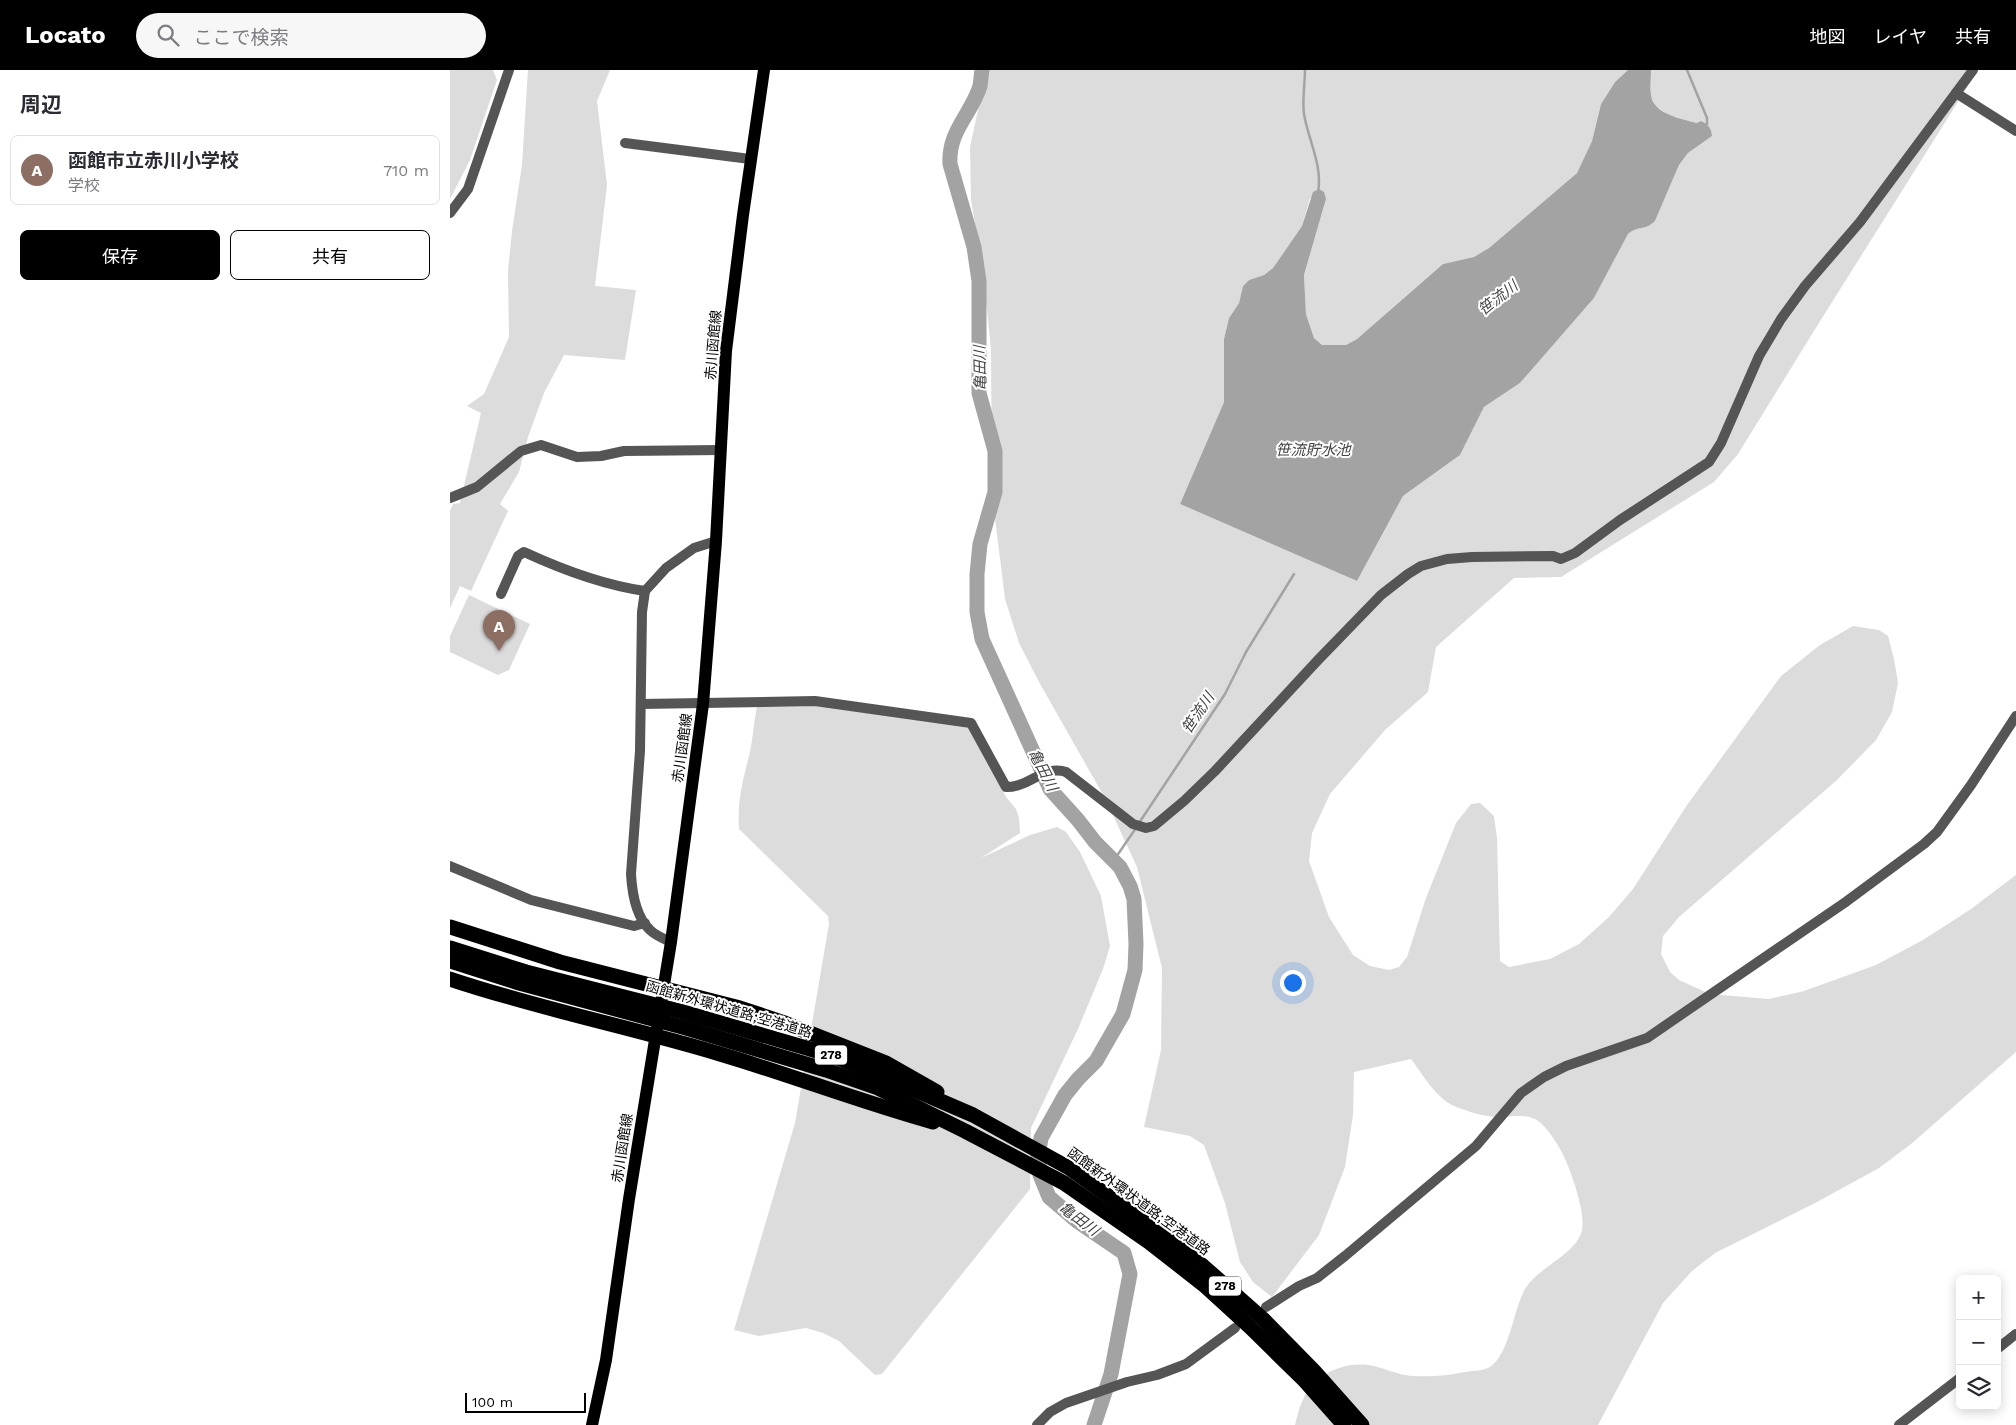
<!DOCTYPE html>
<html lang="ja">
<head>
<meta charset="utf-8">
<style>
	:root { --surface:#fff; --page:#f7f7f7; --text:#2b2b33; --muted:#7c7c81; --line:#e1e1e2; --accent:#000 }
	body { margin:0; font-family:"Work Sans","Noto Sans JP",sans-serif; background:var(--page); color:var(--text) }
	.controls { position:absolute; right:15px; bottom:15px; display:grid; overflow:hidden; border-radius:8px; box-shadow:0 2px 12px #0003 }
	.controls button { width:45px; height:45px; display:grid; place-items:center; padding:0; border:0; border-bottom:1px solid var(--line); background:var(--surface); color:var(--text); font:25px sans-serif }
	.scale { position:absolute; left:15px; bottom:12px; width:121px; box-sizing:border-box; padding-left:5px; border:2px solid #000; border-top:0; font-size:14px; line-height:18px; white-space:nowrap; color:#000; -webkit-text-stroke:4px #fff; paint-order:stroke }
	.you { position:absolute; left:842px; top:912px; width:18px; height:18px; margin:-12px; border:4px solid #fff; border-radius:50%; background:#1a73e8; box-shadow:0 0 0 8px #1a73e833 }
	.badge { display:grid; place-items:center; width:32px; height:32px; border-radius:50%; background:var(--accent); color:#fff; font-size:16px; font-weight:700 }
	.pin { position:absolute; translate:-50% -41px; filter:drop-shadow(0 1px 2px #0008) }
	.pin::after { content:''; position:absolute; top:26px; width:18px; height:15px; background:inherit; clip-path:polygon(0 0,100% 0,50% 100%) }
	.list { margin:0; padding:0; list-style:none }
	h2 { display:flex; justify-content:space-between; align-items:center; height:65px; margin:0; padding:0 20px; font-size:21px }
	h2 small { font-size:16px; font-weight:400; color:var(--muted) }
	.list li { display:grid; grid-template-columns:32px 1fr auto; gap:15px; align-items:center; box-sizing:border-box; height:70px; margin:0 10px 10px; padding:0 10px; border:1px solid var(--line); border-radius:8px }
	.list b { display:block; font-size:19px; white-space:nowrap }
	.list p { margin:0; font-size:16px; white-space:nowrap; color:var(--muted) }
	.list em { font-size:16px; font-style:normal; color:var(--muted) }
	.actions { display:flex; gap:10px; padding:15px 20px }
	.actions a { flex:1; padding:11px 0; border:1px solid var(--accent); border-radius:8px; text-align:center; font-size:18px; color:var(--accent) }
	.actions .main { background:var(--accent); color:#fff }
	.icon { flex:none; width:28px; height:28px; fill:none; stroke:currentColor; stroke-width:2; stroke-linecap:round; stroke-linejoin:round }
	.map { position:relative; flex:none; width:1566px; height:1355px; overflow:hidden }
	header { display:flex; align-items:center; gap:30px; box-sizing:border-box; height:70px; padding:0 25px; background:var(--accent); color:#fff }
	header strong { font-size:24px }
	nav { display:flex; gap:28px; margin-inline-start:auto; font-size:18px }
	.search { width:350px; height:45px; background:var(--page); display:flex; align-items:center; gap:12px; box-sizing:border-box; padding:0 18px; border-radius:28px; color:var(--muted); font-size:19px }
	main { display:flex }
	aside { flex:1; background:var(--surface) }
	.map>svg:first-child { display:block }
</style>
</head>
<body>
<header>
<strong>Locato</strong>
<div class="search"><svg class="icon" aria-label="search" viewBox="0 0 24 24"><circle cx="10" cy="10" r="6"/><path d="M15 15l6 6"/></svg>ここで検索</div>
<nav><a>地図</a><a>レイヤ</a><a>共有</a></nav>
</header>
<main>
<aside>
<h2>周辺<small></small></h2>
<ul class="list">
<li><span class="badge" style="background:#8d6e63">A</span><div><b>函館市立赤川小学校</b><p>学校</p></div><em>710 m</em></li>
</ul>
<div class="actions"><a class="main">保存</a><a>共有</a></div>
</aside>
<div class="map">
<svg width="1566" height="1355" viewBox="0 0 1566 1355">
	<rect width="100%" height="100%" fill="#fff"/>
	<g fill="#dcdcdc">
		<polygon points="0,0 43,0 47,10 20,90 0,129"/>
		<polygon points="78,0 160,0 147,31 157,115 145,216 186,220 175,290 114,285 94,323 78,367 69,402 50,434 58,441 21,521 10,516 0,538 0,441 3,434 10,433 31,343 17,336 34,324 59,267 58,201 62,161 72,95"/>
		<path d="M529,0h649l-13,12 -14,22 -9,37 -15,32 -88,75 -15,9 -31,7 -86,75 -11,6h-24l-8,-7 -8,-24 -2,-39 22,-76 -16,-1 -8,28 -29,42 -9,7 -15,5 -6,6 -4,17 -10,15 -5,21v63l-44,102 177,77 46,-85 57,-41 24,-48 36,-24 74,-85 34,-64c11,-9 17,-3 27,-13l24,-56 9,-12 24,-17 -15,-13 -29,-8 -13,-10 -4,-8v-27h327l-156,248 -84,136 -24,28 -153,95 -47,1 -78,69 -8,45 -43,38 -55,64 -18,39 -3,28 20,56 24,38 17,11 19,4 10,-3 8,-10 19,-59 30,-75 15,-19 9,-1 14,13 3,22 3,123 9,6 41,-8 29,-15 30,-27 24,-28 54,-84 94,-129 39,-31 33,-19 26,4 9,6 6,23 4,24 -6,29 -16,28 -39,40 -158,137 -16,19 -2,18 9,18 9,8 31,14 59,5 35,-8 72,-26 47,-25 48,-31 45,-34v177l-105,92 -32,24 -64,35 -100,50 -23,18 -29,32 -65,122h-303c2,-8 4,-18 8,-25 10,-25 39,-38 65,-35 15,2 29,10 44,11 18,1 35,0 52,-4 7,-1 20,-1 26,-5 20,-14 23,-57 35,-78 13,-22 52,-35 57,-59 4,-19 -13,-66 -23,-83 -6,-9 -14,-23 -24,-28 -13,-6 -25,-2 -37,-2 -14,0 -31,-6 -44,-11 -19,-9 -31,-31 -43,-47l-57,13 -1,43 -8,52 -26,68 -47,62 -19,-15 -13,-20 -15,-59 -21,-58 -14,-9 -46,-9 17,-77 1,-82 -25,-101 -31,-67 -67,-118 -20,-39 -14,-44 -13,-105 -1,-145 -8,-78 -12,-71 -1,-53 11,-51z"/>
		<polygon points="19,525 80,554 59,600 48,605 0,582 0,566"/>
		<path d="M363,635l156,21 37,71 10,12 3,9 1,15 -39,25 49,-23 27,-8 9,5 14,20 21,44 9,50 -7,23 -25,60 -47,99 -1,61 -148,185 -7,1 -36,-34 -16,-8 -17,-5 -47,8 -25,-6 61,-207 34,-199 -1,-8 -89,-87c-2,-29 4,-49 11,-77 3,-15 4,-31 7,-46z"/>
	</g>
	<path fill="#a3a3a3" d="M1178,0h23c0,8 -1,17 0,25 2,19 31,24 46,28l4,-2c8,4 10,7 11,15l-24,17 -9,12 -24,56c-10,10 -16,4 -27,13l-34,64 -74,85 -36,24 -24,48 -57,41 -46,85 -177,-77 44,-102v-63l5,-21 10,-15 4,-17 6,-6 15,-5 9,-7 29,-42 11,-34 6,-3 5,3 2,7 -22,76 2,39 8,24 8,7h24l11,-6 86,-75 31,-7 15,-9 88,-75 15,-32 9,-37 14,-22z"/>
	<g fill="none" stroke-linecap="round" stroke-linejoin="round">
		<g stroke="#a3a3a3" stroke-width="2.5">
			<path d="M855,0c0,14 -3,30 -1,44 4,25 19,52 14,78"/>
			<polyline points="1237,0 1257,48 1257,54 1255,55"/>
			<polyline points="689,753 775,624 796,582 844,504"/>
			<polyline points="664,790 686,758"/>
		</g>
		<path stroke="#a3a3a3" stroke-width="15" d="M532,0c-1,5 -1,11 -2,16 -9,29 -32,45 -30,78l24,83 5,34v112l16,58v41l-15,52 -3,30v38l5,27 68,150 28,31 17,22 25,25 10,19 4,13 2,45 -1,26 -12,44 -27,47 -18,18 -13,16 -24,43 -3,18 2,19 9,22 28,24 47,32 6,21 -19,100 -17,51"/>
		<g stroke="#555" stroke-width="10">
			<polyline points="1506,23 1566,61"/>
			<polyline points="175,73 300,89"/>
			<polyline points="0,143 18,119 59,0"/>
			<polyline points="0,428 27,417 71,381 91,375 127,387 151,386 174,381 271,380"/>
			<path d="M51,524l17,-38 6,-4c39,18 79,33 121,39"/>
			<path d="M191,634l174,-3 156,22 35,64c22,1 39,-23 60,-15l67,52 13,4 8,-2 30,-25 31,-30 103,-111 63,-65 27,-21 13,-8 26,-7 25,-2 81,-1 8,3 14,-6 45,-33 89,-58 12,-19 38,-87 22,-37 24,-33 55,-64 113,-152"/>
			<polyline points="0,796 81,830 184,856 195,853"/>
			<path d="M221,872c-6,-3 -15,-6 -21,-12 -14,-13 -18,-38 -19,-56l9,-123 2,-139 3,-21 21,-23 28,-20 22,-7"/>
			<polyline points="816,1237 849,1216 867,1208 895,1186 1026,1076 1071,1023 1094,1007 1116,996 1197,968 1397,831 1474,774 1487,762 1521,715 1566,646"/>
			<polyline points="1547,1279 1566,1264"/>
			<polyline points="587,1355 600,1342 616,1333 677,1312 707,1305 736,1294 785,1258"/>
			<polyline points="1449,1355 1510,1308"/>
		</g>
		<polyline stroke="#000" stroke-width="12" points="142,1355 156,1290 179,1129 221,872 253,634 266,471 276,281 293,145 314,0"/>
		<g stroke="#000" stroke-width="15">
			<polyline points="0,857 110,892 290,938 332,952 436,993 487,1022"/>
			<polyline points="0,878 76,902 233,942 377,984 421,1001 523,1045 619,1098 706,1160 753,1196 813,1249 864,1301 912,1355"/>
			<polyline points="0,891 69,913 236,958 376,1000 428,1018 515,1061 614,1113 699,1172 754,1215 800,1257 855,1311 894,1355"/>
			<path d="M0,909c89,30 181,48 270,75 71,21 141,48 213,68"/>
		</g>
	</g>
	<g text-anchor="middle" stroke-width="4" stroke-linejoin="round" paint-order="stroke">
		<g fill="#fff" stroke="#4c4c4c" stroke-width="1">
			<rect x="365" y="975.5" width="32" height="19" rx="4"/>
			<rect x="759" y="1206.5" width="32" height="19" rx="4"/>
		</g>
		<g font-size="12" font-weight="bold" fill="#000">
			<text x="381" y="989">278</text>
			<text x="775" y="1220">278</text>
		</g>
		<g font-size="14" fill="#000" stroke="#fff">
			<text transform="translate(263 275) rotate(-85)" y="5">赤川函館線</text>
			<text transform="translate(232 678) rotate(-82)" y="5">赤川函館線</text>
			<text transform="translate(279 939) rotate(16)" y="5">函館新外環状道路;空港道路</text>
			<text transform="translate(172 1078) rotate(-81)" y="5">赤川函館線</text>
			<text transform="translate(689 1131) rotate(36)" y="5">函館新外環状道路;空港道路</text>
		</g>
		<g font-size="15" font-style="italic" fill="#444" stroke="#fff">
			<text transform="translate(1048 228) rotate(-38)" y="5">笹流川</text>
			<text transform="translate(530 298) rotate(-91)" y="5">亀田川</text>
			<text x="863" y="385">笹流貯水池</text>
			<text transform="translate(748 643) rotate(-56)" y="5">笹流川</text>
			<text transform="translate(593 700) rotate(63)" y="5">亀田川</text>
			<text transform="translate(629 1149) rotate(37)" y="5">亀田川</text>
		</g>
	</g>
</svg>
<div class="controls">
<button>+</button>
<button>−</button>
<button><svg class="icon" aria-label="layers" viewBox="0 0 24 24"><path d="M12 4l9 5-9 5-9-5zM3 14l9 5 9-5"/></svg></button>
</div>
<div class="scale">100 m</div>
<div class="you"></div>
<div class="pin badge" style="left:49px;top:581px;background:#8d6e63">A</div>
</div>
</main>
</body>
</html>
